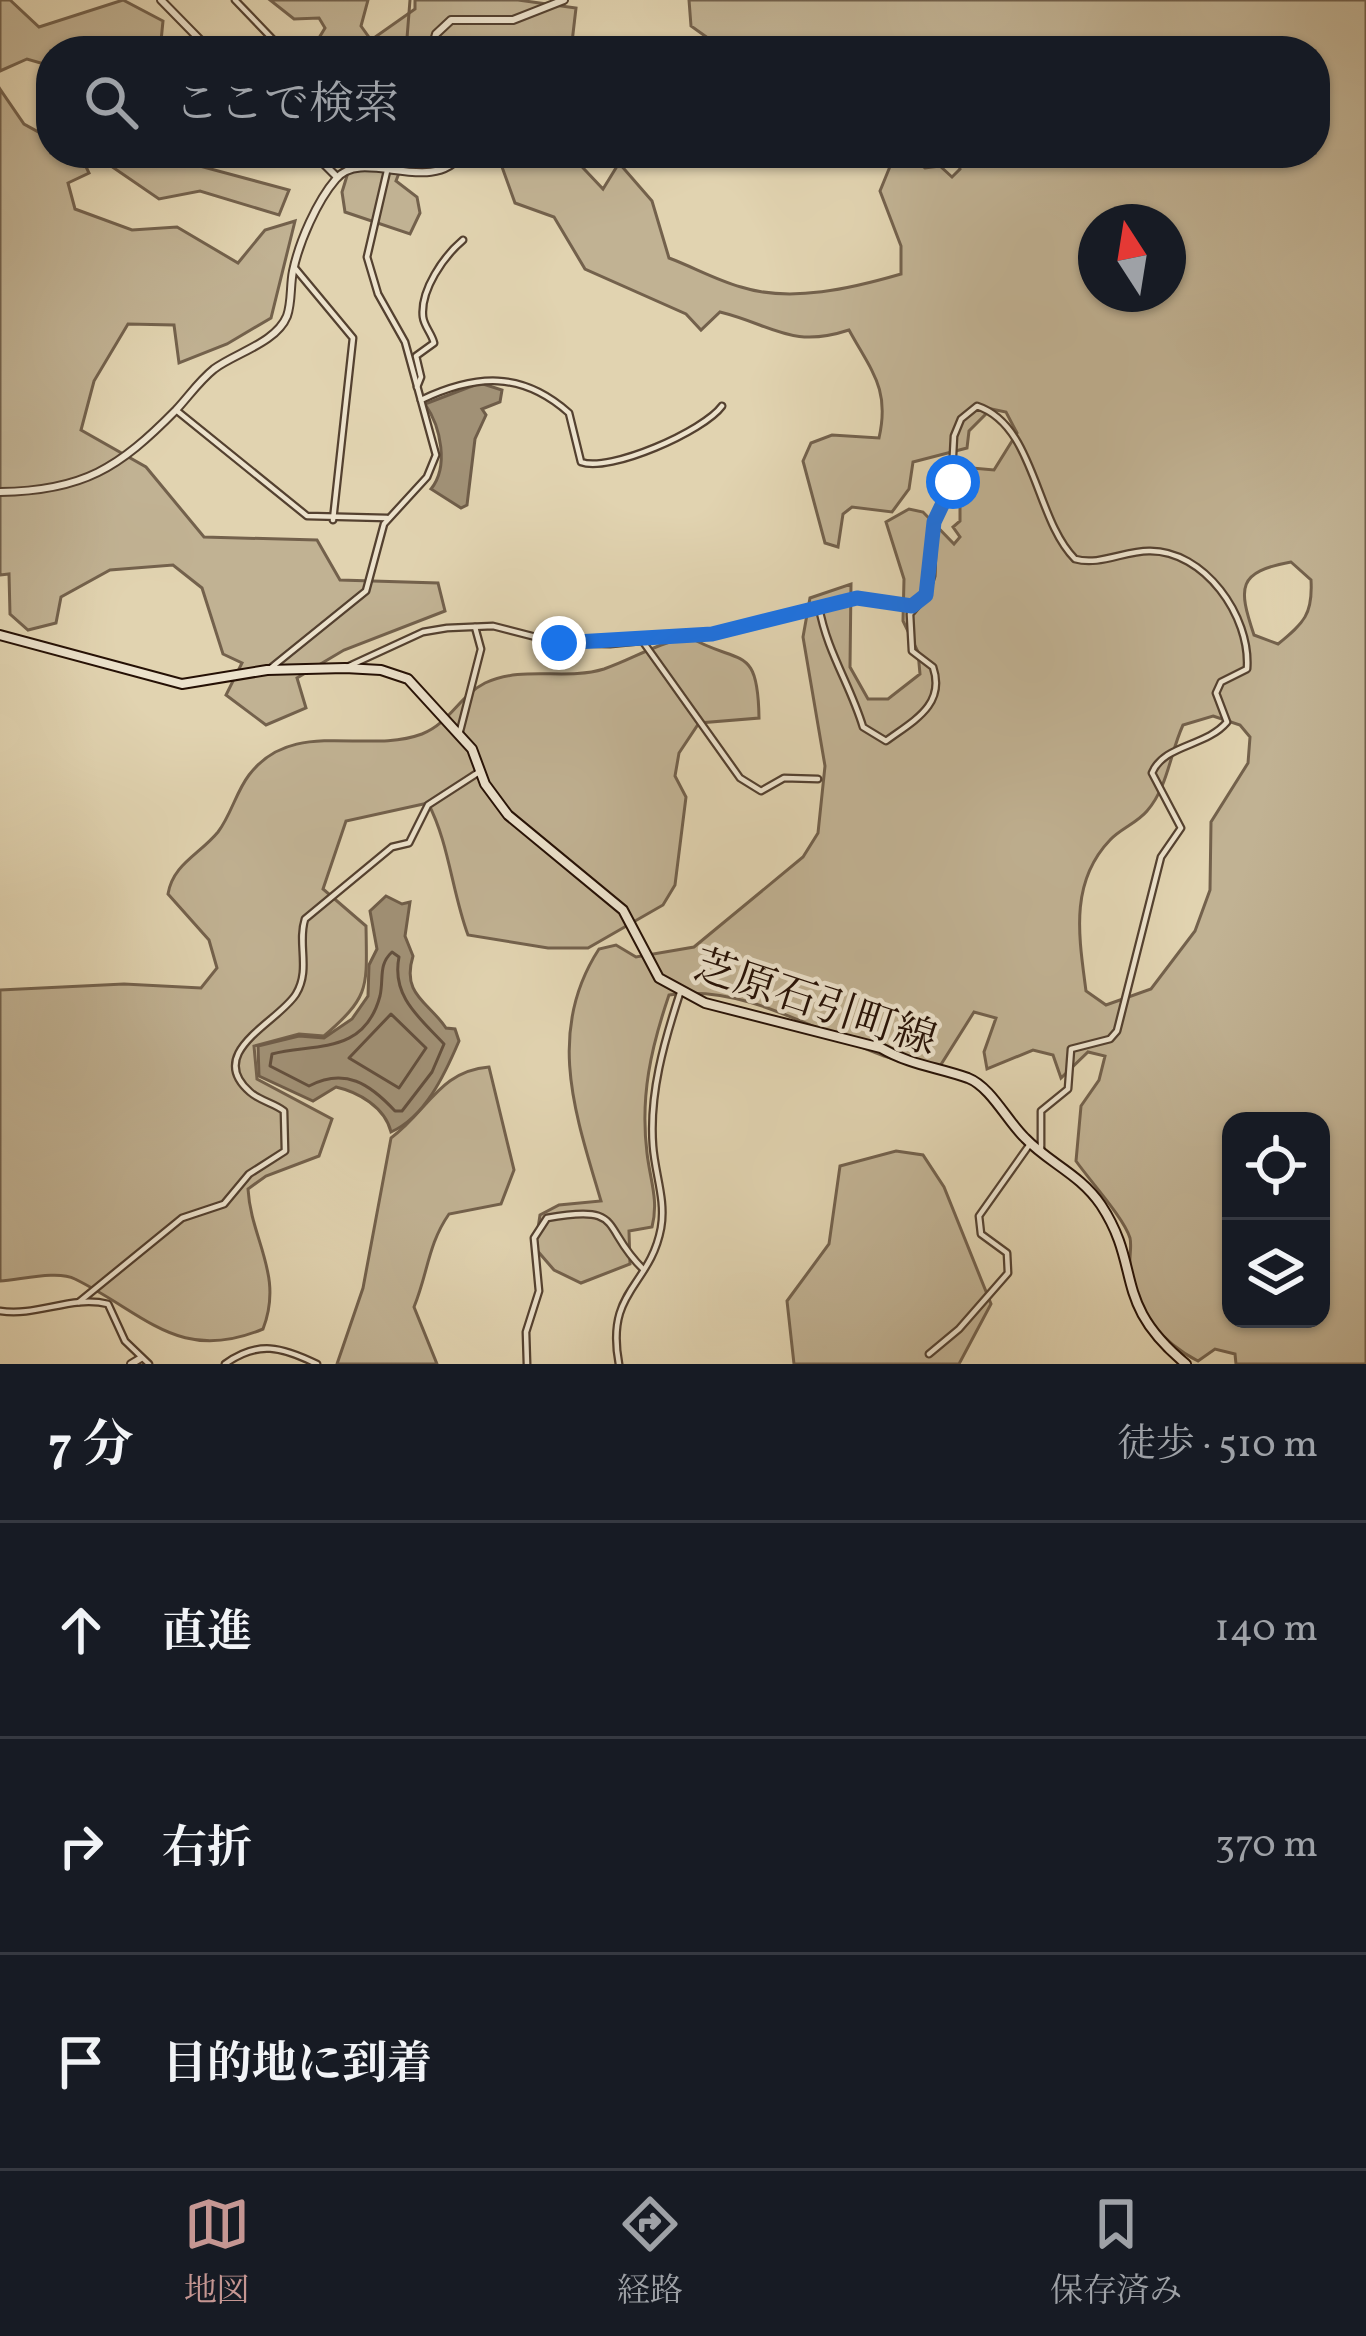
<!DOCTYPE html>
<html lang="ja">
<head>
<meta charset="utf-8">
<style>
	:root { --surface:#171b24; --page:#20242c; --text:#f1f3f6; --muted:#9ea1a6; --line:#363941; --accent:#c59692 }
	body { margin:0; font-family:Vollkorn,"Noto Serif JP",serif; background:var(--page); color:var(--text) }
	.controls { position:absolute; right:36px; bottom:36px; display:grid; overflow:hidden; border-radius:24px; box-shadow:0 3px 9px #0004 }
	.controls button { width:108px; height:108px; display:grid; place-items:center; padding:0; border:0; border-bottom:3px solid var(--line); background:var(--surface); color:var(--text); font:60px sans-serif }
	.compass { position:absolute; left:1078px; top:204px; width:108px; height:108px; border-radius:50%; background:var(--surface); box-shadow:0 3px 9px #0004; rotate:348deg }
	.stop { position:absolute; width:36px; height:36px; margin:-27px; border:9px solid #1a73e8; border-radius:50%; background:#fff }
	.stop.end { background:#1a73e8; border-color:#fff; box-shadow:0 3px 12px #0008 }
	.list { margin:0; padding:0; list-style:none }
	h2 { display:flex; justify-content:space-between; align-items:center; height:156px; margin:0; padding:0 48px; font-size:51px }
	h2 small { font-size:39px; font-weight:400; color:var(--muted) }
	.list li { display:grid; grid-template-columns:78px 1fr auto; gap:36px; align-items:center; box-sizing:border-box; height:216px; padding:0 48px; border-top:3px solid var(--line) }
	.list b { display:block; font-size:45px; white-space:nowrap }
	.list em { font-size:39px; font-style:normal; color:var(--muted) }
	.icon { flex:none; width:66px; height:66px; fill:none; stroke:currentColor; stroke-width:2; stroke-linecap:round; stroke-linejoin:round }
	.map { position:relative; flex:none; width:1366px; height:1364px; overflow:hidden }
	.search { position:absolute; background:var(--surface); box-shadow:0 3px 9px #0004; left:36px; right:36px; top:36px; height:132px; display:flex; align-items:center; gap:30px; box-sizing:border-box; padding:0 42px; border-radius:48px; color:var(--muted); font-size:45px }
	.sheet { height:804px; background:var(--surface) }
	nav { display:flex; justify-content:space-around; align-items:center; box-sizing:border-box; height:168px; border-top:3px solid var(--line); background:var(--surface); font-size:33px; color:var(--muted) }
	nav a { display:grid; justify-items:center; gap:6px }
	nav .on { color:var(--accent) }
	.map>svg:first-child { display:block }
</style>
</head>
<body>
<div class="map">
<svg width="1366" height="1364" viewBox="0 0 1366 1364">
	<rect width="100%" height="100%" fill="#e1d3b0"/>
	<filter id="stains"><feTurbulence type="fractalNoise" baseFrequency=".00167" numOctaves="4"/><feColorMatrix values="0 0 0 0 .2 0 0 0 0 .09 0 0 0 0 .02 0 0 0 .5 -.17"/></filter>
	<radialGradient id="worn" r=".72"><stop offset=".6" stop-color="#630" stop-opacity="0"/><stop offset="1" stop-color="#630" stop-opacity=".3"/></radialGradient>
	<g fill="#c1b293" stroke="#73614c" stroke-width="3" fill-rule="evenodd">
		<polygon points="0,0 10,0 39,27 123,0 163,21 160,51 51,51 51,66 27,59 0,71"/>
		<polygon points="270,0 368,0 361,26 371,40 415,9 415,0 518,0 576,8 571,51 311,51 325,28 319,18 294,19"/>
		<path d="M689,0h677v1364h-130l-1,-10 -20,-5 -17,12c-37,-19 -65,-52 -68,-95 -1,-9 2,-19 0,-28 -6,-20 -40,-57 -54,-77l5,-55 18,-26 6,-24 -17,-4 -27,26 -8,-23 -20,-5 -46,19 -3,-17 12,-34 -22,-6 -34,54c-18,-3 -39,-4 -56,-10 -67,-24 -142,-73 -215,-61 -18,53 -29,101 -22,158 3,27 12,47 5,74l-23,4 1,33 -49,19 -27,-13 -19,-22 5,-33 19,-10 42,-4c-25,-85 -56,-169 -2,-252l17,-4 20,12 58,-10 109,-90 15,-24 7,-67 -22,-129 7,-39 41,-14 -1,83 18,32h20l32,-25 -2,-22 -15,-31 1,-42 -18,-57 23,-13 14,3 31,32 6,-7 -7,-10 7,-6v-54l34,3 23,-37 -11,-21 -15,-3 -22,22 -2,17 -54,14 -4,27 -17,23 -40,-5 -9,7 -5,33 -13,-4 -22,-82 8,-18 21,-8 47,3c11,-49 -7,-66 -30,-108 -58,19 -76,-5 -129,-18l-19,18 -15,-16 -101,-45 -31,-52 -39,-14 -18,-50h72l34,36 16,-26 33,38 17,57c24,9 47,22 72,29 50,16 112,1 160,-13v-28l-21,-55 11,-27 24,-4 10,8 15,-2 12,11 8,-8 -5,-16h360v-102h-589l-35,-25zM1096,222h72v72h-72zM1291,562l20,18c2,34 -7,43 -33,64l-24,-9c-16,-48 -17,-63 37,-73zM1213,716l27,9 10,12 -2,26 -37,59 -1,68 -15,41 -44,58 -45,16 -20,-14c-7,-54 -17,-108 24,-151 10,-11 27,-17 37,-29 21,-24 23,-58 36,-86zM1231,1121h90v198h-90z"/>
		<polygon points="0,89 24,124 51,139 51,153 81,156 89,173 68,183 75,209 132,230 177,227 238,263 265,230 295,221 271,318 227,344 179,363 174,325 128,324 94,381 81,430 146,467 204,537 317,540 340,580 438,583 445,611 344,650 297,678 306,708 266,725 226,695 242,663 223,654 202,588 173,565 110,570 61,597 56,623 28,630 10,614 9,574 0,575"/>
		<polygon points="92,153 185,153 192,164 289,190 279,215 200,191 159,199"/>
		<polygon points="354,153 422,153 402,165 396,181 417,197 420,213 410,234 345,212 342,192"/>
		<path d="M689,637c51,29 69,6 70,81l-60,5 -20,30 -4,23 11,21 -11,88 -12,20 -75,43h-40l-80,-13c-16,-43 -19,-92 -40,-132l-82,18 -23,68 43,37c1,63 4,70 -42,110l-25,-2 -45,12 3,33 75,40 -13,37 -53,20 -18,13c3,51 36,86 15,140 -84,35 -117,-15 -188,-50 -17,-9 -55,1 -75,2v-291l124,-6 77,4 16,-20 -8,-28 -41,-46c5,-30 31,-39 50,-62 13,-17 18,-40 31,-57 44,-58 116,-20 173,-41 28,-11 37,-38 63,-51 39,-18 80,-2 119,-14 29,-10 53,-26 85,-32z"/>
		<path d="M489,1067l25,103 -13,34 -52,10c-21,30 -21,59 -35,93l23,57h-100l26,-76 28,-150c37,-27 48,-67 98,-71z"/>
		<polygon points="896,1151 923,1155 944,1187 991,1304 959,1364 794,1364 787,1301 829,1244 840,1166"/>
	</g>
	<g fill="#a19176" stroke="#6f5d49" stroke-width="3">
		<path d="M480,383l22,7 -2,12 -18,7 4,6 -11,24 -8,66 -6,3 -30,-19c18,-22 10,-62 -6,-85z"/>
		<path d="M386,896l16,8 8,-2 -5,34 8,20c-12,39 16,46 33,72l9,1 4,12c-14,33 -34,76 -68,91 -6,-25 -33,-40 -55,-45l-23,14 -54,-25 -1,-30 41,-10 25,2 28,-19 16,-23 1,-31 8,-16 -7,-38z"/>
	</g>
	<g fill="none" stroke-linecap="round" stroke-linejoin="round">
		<g stroke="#63503e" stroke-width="3">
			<path d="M392,952l7,5c-8,40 22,62 45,87l-12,28 -30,39h-7c-25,-27 -50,-44 -86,-25l-39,-20 2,-12c41,-11 92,2 108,-58 4,-18 -2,-31 12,-44z"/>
			<polygon points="391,1014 426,1048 399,1088 349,1058"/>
		</g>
		<polyline stroke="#6f5d49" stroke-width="3" points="406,51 410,0"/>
		<g stroke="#544130" stroke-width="9">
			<g id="minor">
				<polyline points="235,0 284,51"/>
				<polyline points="294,267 353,338 333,520"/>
				<path d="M417,387l4,-10 -5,-21 18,-13c-2,-9 -10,-17 -11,-26 -3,-27 21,-61 40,-77"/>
				<path d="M421,400c55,-26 101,-29 148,13l12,49c28,11 123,-31 141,-56"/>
				<polyline points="176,410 307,516 387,518"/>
				<path d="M819,607c8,45 31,77 44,120l23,14c27,-20 60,-36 47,-74l-21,-16 -2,-37 16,-19 6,-19 2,-54 17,-29 3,-57 7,-17 16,-13c58,19 58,113 98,153 24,7 49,-8 74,-8 55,-1 102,65 98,118l-26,13 -5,11 11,29c-21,25 -63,22 -75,51l29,55 -20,29 -44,174 -7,8 -39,10 -3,40 -27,22v39"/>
				<polyline points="641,639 740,778 761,791 784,778 818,779"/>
				<polyline points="272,667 366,591 384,524 427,477 436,455 405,342 378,294 367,257 387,171"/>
				<polyline points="347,667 423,632 447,628 493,626 559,643 610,644 711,634 857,598 912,606"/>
				<polyline points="460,731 481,649 475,627"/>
				<path d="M79,1302l103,-84 42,-14 25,-30 36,-23 -1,-40c-10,-8 -24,-10 -34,-19 -46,-40 29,-70 46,-98 15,-25 1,-50 9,-75l87,-72 17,-4 19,-38 51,-33"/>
				<path d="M0,1311c37,6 71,-16 108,-7l17,37 24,23"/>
				<polyline points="929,1354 959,1329 1008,1273 1007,1253 981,1234 979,1216 1030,1144"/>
				<path d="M225,1364c33,-24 57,-17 92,0"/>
				<path d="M527,1364l-1,-32 13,-41 -5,-53 13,-20c79,-14 53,9 96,51"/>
				<path d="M619,1364c-14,-74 31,-77 42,-136 5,-28 -6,-54 -8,-82 -4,-52 11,-104 27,-153"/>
			</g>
		</g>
		<g stroke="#544130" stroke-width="10">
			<g id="tertiary">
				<polyline points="161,0 211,51"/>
				<polyline points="431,51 436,34 451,20 513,20 564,0"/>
				<polyline points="313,153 337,177"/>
				<path d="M0,492c83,-1 119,-24 176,-82 13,-14 23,-29 38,-41 21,-16 62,-26 73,-53 5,-14 3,-31 6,-45 6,-29 24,-70 43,-92 27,-33 95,19 127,-26"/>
				<polyline points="131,1364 141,1358"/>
			</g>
		</g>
		<g stroke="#251005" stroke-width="12">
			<path id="secondary" d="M0,635l182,49 85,-14 78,-2 36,2 27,9 64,70 13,35 23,31 115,95 36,68 46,25 176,45c29,17 56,19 87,30 23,9 39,43 57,60 24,25 55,36 76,67 42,64 10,97 85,159"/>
		</g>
		<use href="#minor" stroke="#ece2cc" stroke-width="4.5"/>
		<use href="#tertiary" stroke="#ece2cc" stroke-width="6"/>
		<use href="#secondary" stroke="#ece2cc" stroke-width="8"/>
	</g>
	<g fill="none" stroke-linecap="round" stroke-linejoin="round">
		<polyline stroke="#1a73e8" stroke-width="15" points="559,643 712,634 857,598 912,606 926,595 934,522 953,482"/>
	</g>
	<g text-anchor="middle" stroke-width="9" stroke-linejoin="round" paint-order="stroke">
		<g font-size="42" fill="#251005" stroke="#ece2cc">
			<text transform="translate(816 1001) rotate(18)" y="15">芝原石引町線</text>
		</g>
	</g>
	<rect width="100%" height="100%" filter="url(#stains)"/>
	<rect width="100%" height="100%" fill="url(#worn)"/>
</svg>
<div class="controls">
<button><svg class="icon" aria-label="locate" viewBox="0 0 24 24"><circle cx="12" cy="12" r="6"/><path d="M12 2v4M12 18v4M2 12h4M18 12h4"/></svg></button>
<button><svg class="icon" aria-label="layers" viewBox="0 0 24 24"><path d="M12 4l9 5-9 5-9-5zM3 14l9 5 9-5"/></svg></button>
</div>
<svg class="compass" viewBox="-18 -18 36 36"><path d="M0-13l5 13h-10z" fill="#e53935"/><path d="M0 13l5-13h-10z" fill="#9ea1a6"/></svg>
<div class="stop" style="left:953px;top:482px"></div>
<div class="stop end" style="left:559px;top:643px"></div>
<div class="search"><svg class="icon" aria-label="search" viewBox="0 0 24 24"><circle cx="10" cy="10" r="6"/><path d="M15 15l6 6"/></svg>ここで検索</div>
</div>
<section class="sheet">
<h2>7 分<small>徒歩 · 510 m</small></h2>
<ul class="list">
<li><svg class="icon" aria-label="ahead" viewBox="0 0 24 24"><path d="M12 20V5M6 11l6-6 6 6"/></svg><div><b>直進</b></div><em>140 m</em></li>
<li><svg class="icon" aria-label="right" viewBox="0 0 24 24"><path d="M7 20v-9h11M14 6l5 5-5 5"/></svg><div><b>右折</b></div><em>370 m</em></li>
<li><svg class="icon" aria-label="arrive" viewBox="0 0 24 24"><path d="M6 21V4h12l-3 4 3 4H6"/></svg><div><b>目的地に到着</b></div></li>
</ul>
</section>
<nav>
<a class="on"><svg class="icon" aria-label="map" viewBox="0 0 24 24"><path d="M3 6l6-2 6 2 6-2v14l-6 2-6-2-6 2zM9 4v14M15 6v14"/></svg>地図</a>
<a><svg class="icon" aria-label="directions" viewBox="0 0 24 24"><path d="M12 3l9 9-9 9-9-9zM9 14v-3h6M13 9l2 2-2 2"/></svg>経路</a>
<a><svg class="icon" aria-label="saved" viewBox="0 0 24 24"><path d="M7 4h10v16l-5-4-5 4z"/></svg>保存済み</a>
</nav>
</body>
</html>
